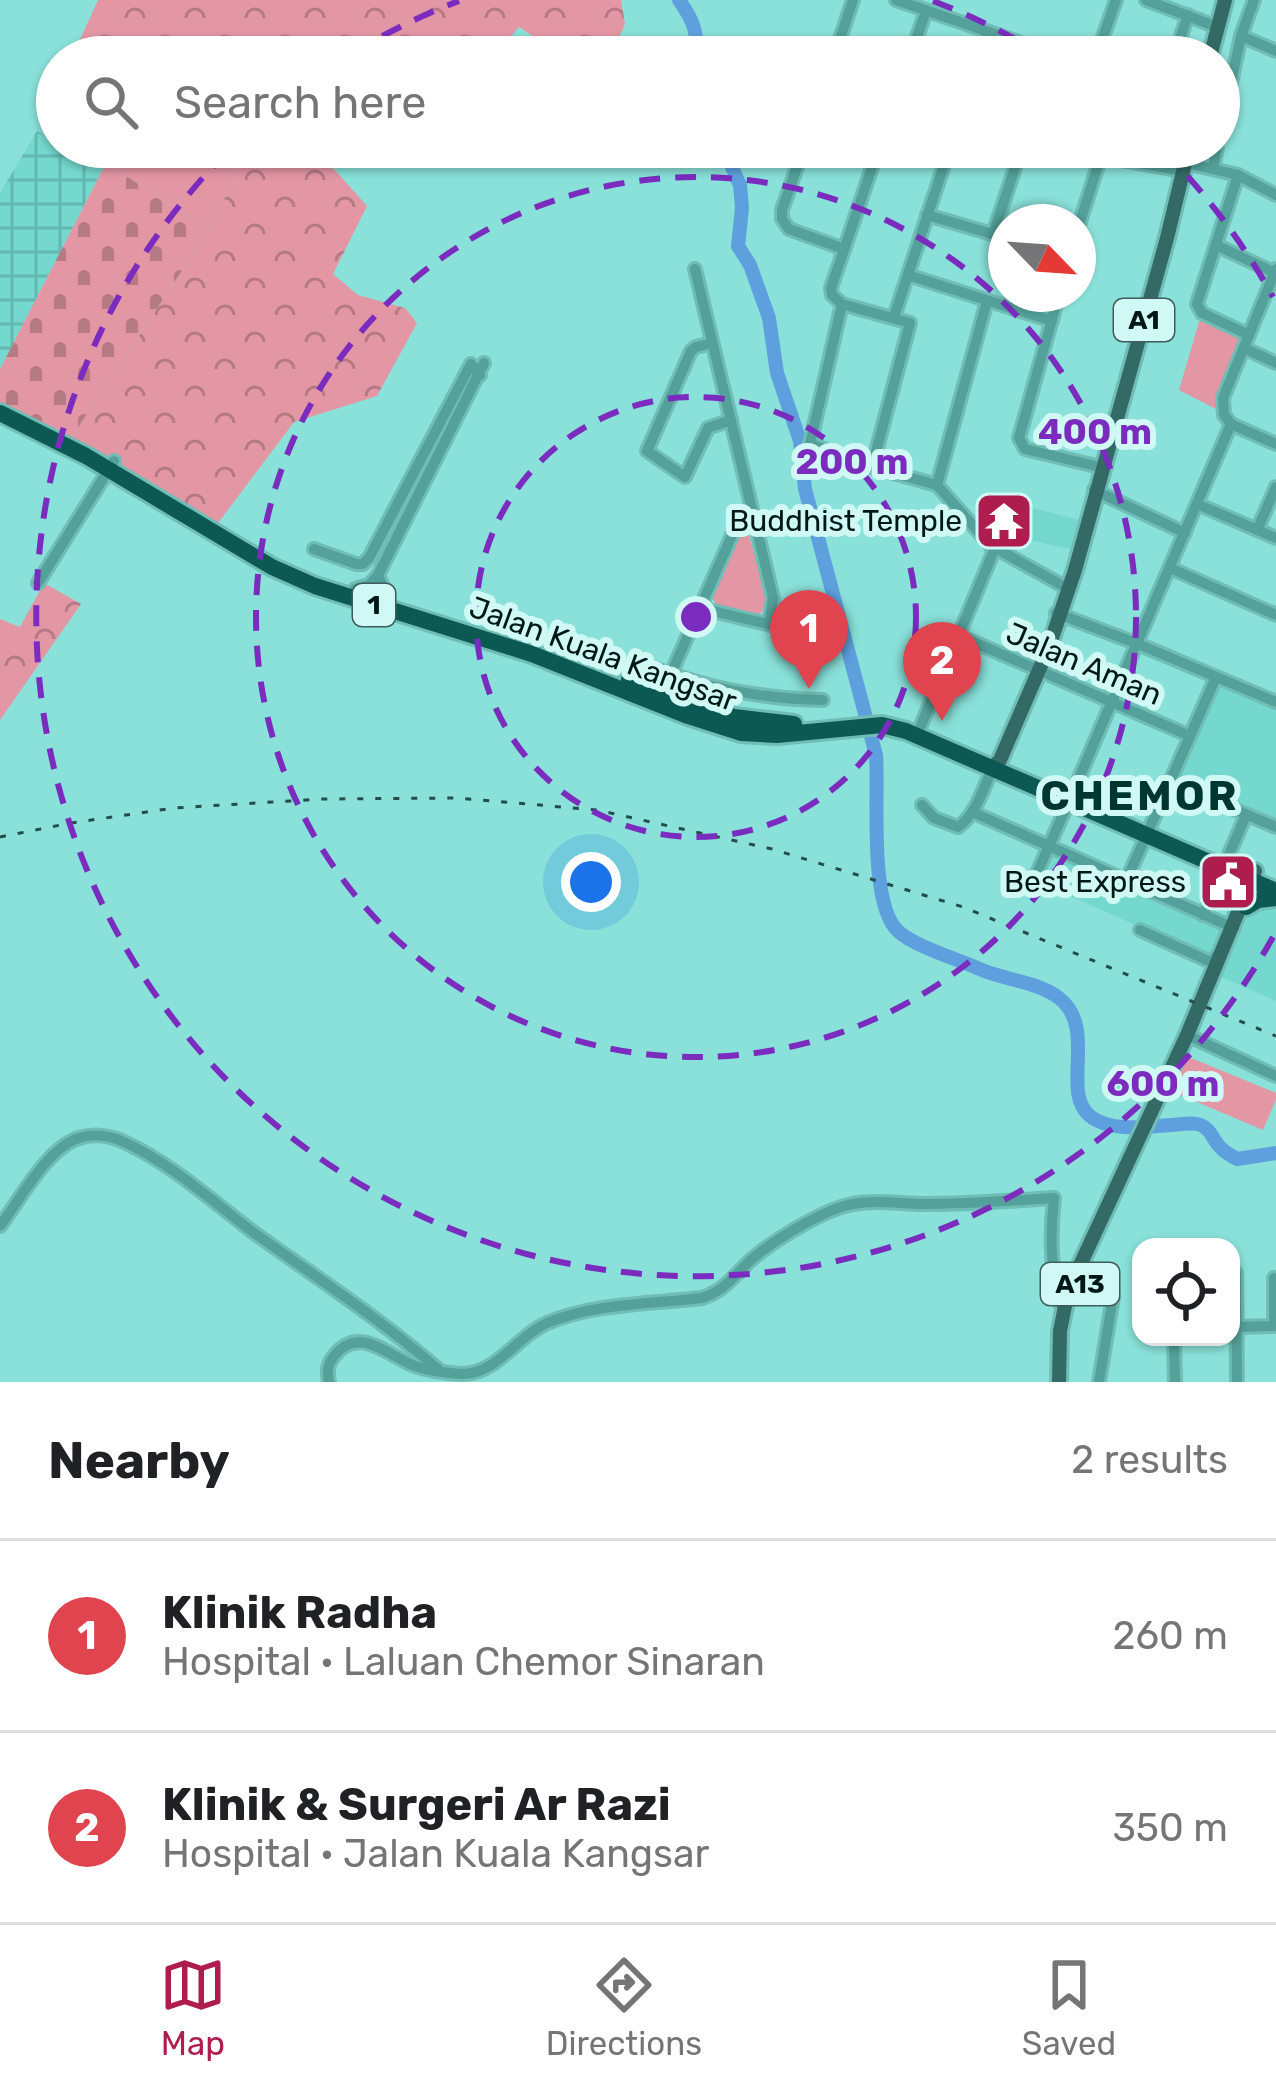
<!DOCTYPE html>
<html lang="en">
<head>
<meta charset="utf-8">
<style>
	:root { --surface:#fff; --page:#f6f6f6; --text:#202124; --muted:#757577; --line:#e0e0e0; --accent:#ae1d4e }
	body { margin:0; font-family:Rubik,sans-serif; background:var(--page); color:var(--text) }
	.controls { position:absolute; right:36px; bottom:36px; display:grid; overflow:hidden; border-radius:24px; box-shadow:0 3px 9px #0004 }
	.controls button { width:108px; height:108px; display:grid; place-items:center; padding:0; border:0; border-bottom:3px solid var(--line); background:var(--surface); color:var(--text); font:60px sans-serif }
	.compass { position:absolute; left:988px; top:204px; width:108px; height:108px; border-radius:50%; background:var(--surface); box-shadow:0 3px 9px #0004; rotate:115deg }
	.you { position:absolute; left:591px; top:882px; width:42px; height:42px; margin:-30px; border:9px solid #fff; border-radius:50%; background:#1a73e8; box-shadow:0 0 0 18px #1a73e833 }
	.badge { display:grid; place-items:center; width:78px; height:78px; border-radius:50%; background:var(--accent); color:#fff; font-size:39px; font-weight:700 }
	.pin { position:absolute; translate:-50% -99px; filter:drop-shadow(0 3px 6px #0008) }
	.pin::after { content:''; position:absolute; top:63px; width:42px; height:36px; background:inherit; clip-path:polygon(0 0,100% 0,50% 100%) }
	.list { margin:0; padding:0; list-style:none }
	h2 { display:flex; justify-content:space-between; align-items:center; height:156px; margin:0; padding:0 48px; font-size:51px }
	h2 small { font-size:39px; font-weight:400; color:var(--muted) }
	.list li { display:grid; grid-template-columns:78px 1fr auto; gap:36px; align-items:center; box-sizing:border-box; height:192px; padding:0 48px; border-top:3px solid var(--line) }
	.list b { display:block; font-size:45px; white-space:nowrap }
	.list p { margin:0; font-size:39px; white-space:nowrap; color:var(--muted) }
	.list em { font-size:39px; font-style:normal; color:var(--muted) }
	.icon { flex:none; width:66px; height:66px; fill:none; stroke:currentColor; stroke-width:2; stroke-linecap:round; stroke-linejoin:round }
	.map { position:relative; flex:none; width:1276px; height:1382px; overflow:hidden }
	.search { position:absolute; background:var(--surface); box-shadow:0 3px 9px #0004; left:36px; right:36px; top:36px; height:132px; display:flex; align-items:center; gap:30px; box-sizing:border-box; padding:0 42px; border-radius:66px; color:var(--muted); font-size:45px }
	.sheet { height:540px; background:var(--surface) }
	nav { display:flex; justify-content:space-around; align-items:center; box-sizing:border-box; height:168px; border-top:3px solid var(--line); background:var(--surface); font-size:33px; color:var(--muted) }
	nav a { display:grid; justify-items:center; gap:6px }
	nav .on { color:var(--accent) }
	.map>svg:first-child { display:block }
</style>
</head>
<body>
<div class="map">
<svg width="1276" height="1382" viewBox="0 0 1276 1382">
	<defs>
		<pattern id="industrial-grid" width="8" height="8" patternUnits="userSpaceOnUse" patternTransform="scale(3)"><rect width="8" height="8" fill="#74d8ce"/><path d="M0 4h8M4 0v8" fill="none" stroke="#63b9b0"/></pattern>
		<pattern id="forest-crowns" width="20" height="18" patternUnits="userSpaceOnUse" patternTransform="scale(3)"><rect width="20" height="18" fill="#e397a5"/><path d="M2 6a3 3 0 1 1 6 0M12 15a3 3 0 1 1 6 0" fill="none" stroke="#b67a85"/></pattern>
		<pattern id="cemetery-stones" width="16" height="16" patternUnits="userSpaceOnUse" patternTransform="scale(3)"><rect width="16" height="16" fill="#e397a5"/><path d="M2 7V4a2 2 0 0 1 4 0v3zM10 15v-3a2 2 0 0 1 4 0v3z" fill="#b67a85"/></pattern>
	</defs>
	<rect width="100%" height="100%" fill="#89e1d9"/>
	<g fill="#74d8ce">
		<polygon points="1025,506 1083,521 1074,550 1012,536"/>
		<polygon points="1216,677 1276,702 1276,829 1170,782"/>
		<polygon points="1050,853 1222,929 1210,958 1038,882"/>
		<polygon points="1254,903 1276,905 1276,1001 1221,977"/>
	</g>
	<polygon fill="url(#industrial-grid)" points="37,131 57,141 57,147 71,147 106,163 0,369 0,193"/>
	<g fill="#e397a5">
		<polygon points="114,147 250,147 209,230 106,163"/>
		<polygon points="1201,315 1243,337 1216,409 1179,390"/>
		<polygon points="745,533 749,536 767,595 762,612 755,616 716,604 712,598 736,540"/>
		<polygon points="1186,1056 1276,1093 1276,1100 1263,1130 1171,1091"/>
	</g>
	<g fill="url(#forest-crowns)">
		<polygon points="98,0 621,0 625,24 610,57 564,57 519,27 493,57 165,57 160,53 157,57 72,57"/>
		<polygon points="250,147 297,147 335,170 367,206 333,274 358,295 405,308 417,323 377,396 294,422 218,523 159,487 71,438 209,230"/>
		<polygon points="44,583 81,604 0,720 0,619 20,627"/>
	</g>
	<polygon fill="url(#cemetery-stones)" points="106,163 209,230 71,438 0,402 0,369"/>
	<g fill="none" stroke-linecap="round" stroke-linejoin="round">
		<g stroke="#5ea0de" stroke-width="14">
			<path d="M679,0c16,23 17,30 19,57"/>
			<path d="M723,147l17,38 2,23 -4,38 12,19 19,53 8,55 23,68 5,48 71,266c3,38 -8,151 23,177 17,15 61,28 83,38 24,10 56,12 77,28 39,30 1,94 31,118 19,16 57,11 80,9 9,0 19,-3 27,-1 15,3 15,17 25,25 4,4 10,7 15,10l39,-6"/>
		</g>
		<g stroke="#70bdb6" stroke-width="16">
			<g id="minor">
				<polyline points="896,0 1062,57"/>
				<polyline points="1146,0 1212,25"/>
				<polyline points="1241,36 1276,51"/>
				<polyline points="834,57 853,0"/>
				<polyline points="910,57 926,11"/>
				<polyline points="980,57 989,32"/>
				<polyline points="1096,57 1116,0"/>
				<polyline points="1174,57 1188,15"/>
				<polyline points="1219,139 1241,36 1254,0"/>
				<polyline points="804,147 782,210 782,219 789,229 844,249"/>
				<polyline points="1048,147 1184,171"/>
				<polyline points="1182,162 1238,175 1276,195"/>
				<polyline points="1213,169 1217,147"/>
				<polyline points="1238,175 1197,304 1202,313 1249,335"/>
				<polyline points="927,215 1006,238"/>
				<polyline points="1078,228 1101,156"/>
				<polyline points="993,234 1022,147"/>
				<polyline points="1216,245 1275,273"/>
				<polyline points="695,269 773,598 769,625"/>
				<polyline points="908,275 1052,321"/>
				<polyline points="1059,294 1019,438 1025,449 1104,468"/>
				<polyline points="842,304 810,444 872,467 937,485 990,545 1065,587"/>
				<polyline points="894,317 950,147"/>
				<polyline points="712,343 696,347 691,351 647,451 685,477 708,428 731,420"/>
				<polyline points="1244,348 1276,363"/>
				<polyline points="1231,424 1224,415 1223,398 1276,269"/>
				<polyline points="1231,424 1276,444"/>
				<polyline points="872,467 910,323 842,304 832,295 831,288 879,147"/>
				<polyline points="937,485 987,301"/>
				<polyline points="1094,490 1185,533"/>
				<polyline points="1197,504 1276,538"/>
				<polyline points="1257,530 1276,487"/>
				<polyline points="314,549 356,564 363,564 369,558 471,364 480,375"/>
				<polyline points="1170,568 1276,615"/>
				<polyline points="378,575 388,599"/>
				<polyline points="38,583 114,461"/>
				<polyline points="355,589 369,585 378,575 484,363"/>
				<polyline points="700,608 780,627 811,629"/>
				<polyline points="1056,613 1138,644 1276,702"/>
				<polyline points="960,636 1190,736"/>
				<path d="M637,661c59,25 122,38 186,39"/>
				<polyline points="663,692 733,533 737,528 756,522"/>
				<polyline points="917,735 995,548"/>
				<polyline points="1170,782 1276,827"/>
				<polyline points="1073,792 1231,424"/>
				<path d="M922,805l12,13 24,9c18,-12 26,-40 35,-60"/>
				<polyline points="972,812 1234,928"/>
				<polyline points="1151,825 1216,677"/>
				<polyline points="1227,859 1246,815"/>
				<polyline points="1126,881 1147,834"/>
				<polyline points="1033,882 1069,801"/>
				<polyline points="1203,915 1224,867"/>
				<polyline points="1140,930 1213,963 1216,956"/>
				<polyline points="1187,1035 1276,1076"/>
				<path d="M0,1226c20,-26 47,-78 79,-88 15,-5 32,-2 45,4 48,22 88,59 129,90 64,46 126,86 186,138"/>
				<polyline points="1236,1273 1237,1382"/>
				<polyline points="1236,1327 1274,1326 1274,1278"/>
				<polyline points="1174,1337 1175,1382"/>
				<path d="M329,1382c-2,-11 -2,-17 5,-26 25,-32 54,0 81,10 14,5 31,7 46,8 35,1 55,-37 86,-51 48,-20 104,-19 155,-25 23,-7 33,-24 50,-39 21,-18 62,-43 89,-52 26,-9 56,-3 83,-3 43,0 87,-3 130,-6 -4,35 -4,80 9,113"/>
				<polyline points="1099,1382 1113,1297"/>
			</g>
		</g>
		<g stroke="#70bdb6" stroke-width="20">
			<g id="major">
				<polyline points="1210,57 1225,0"/>
				<polyline points="993,767 1000,760 1049,647 1075,570 1167,238 1189,147"/>
				<polyline points="1059,1382 1060,1331 1068,1291 1187,1035 1255,871"/>
			</g>
		</g>
		<g stroke="#70bdb6" stroke-width="22">
			<g id="highway">
				<polyline points="0,413 86,456 272,567 315,586 532,654 688,716 741,733 777,735 882,725 906,731 1276,891"/>
				<polyline points="629,680 734,717 794,724"/>
				<polyline points="1246,907 1258,900 1276,898"/>
			</g>
		</g>
		<use href="#minor" stroke="#53a19a" stroke-width="10"/>
		<use href="#major" stroke="#336a65" stroke-width="14"/>
		<use href="#highway" stroke="#0c5954" stroke-width="16"/>
		<polyline stroke="#244d49" stroke-width="3" stroke-dasharray="6 12" stroke-linecap="butt" points="0,837 71,823 174,808 323,799 457,798 597,810 772,849 963,907 1276,1036"/>
	</g>
	<g fill="none" stroke="#7b2cbf" stroke-width="6" stroke-dasharray="21 15">
		<circle cx="696" cy="617" r="220"/>
		<circle cx="696" cy="617" r="440"/>
		<path d="M1273 937A660 660 0 1 1 229 150M351 54A660 660 0 0 1 459 1M933 1A660 660 0 0 1 1041 54M1163 150A660 660 0 0 1 1273 297"/>
	</g>
	<defs>
		<g id="temple-square" transform="scale(3)"><rect x="-9" y="-9" width="18" height="18" rx="4" fill="#ae1d4e" stroke="#d0f9f5"/><path d="M0-6L5-2H3V0L6.5 2.5H4V6H1.5V3h-3V6H-4V2.5H-6.5L-3 0V-2H-5Z" fill="#fff"/></g>
		<g id="civic-square" transform="scale(3)"><rect x="-9" y="-9" width="18" height="18" rx="4" fill="#ae1d4e" stroke="#d0f9f5"/><path d="M-.6-6.5H3V-4.5H.6V-3L4-1V1h2V6H-6V1h2V-1L-.6-3ZM-1.2 2.5V6h2.4V2.5Z" fill="#fff"/></g>
	</defs>
	<g fill-rule="evenodd">
		<use href="#temple-square" x="1004" y="521"/>
		<use href="#civic-square" x="1228" y="882"/>
	</g>
	<g text-anchor="middle" stroke-width="12" stroke-linejoin="round" paint-order="stroke">
		<g fill="#d0f9f5" stroke="#3e5c5a" stroke-width="3">
			<rect x="1114" y="299" width="60" height="42" rx="9"/>
			<rect x="353" y="584" width="42" height="42" rx="9"/>
			<rect x="1041" y="1263" width="78" height="42" rx="9"/>
		</g>
		<g font-size="27" font-weight="bold" fill="#001917">
			<text x="1144" y="329">A1</text>
			<text x="374" y="614">1</text>
			<text x="1080" y="1293">A13</text>
		</g>
		<g font-size="30" fill="#001917" stroke="#d0f9f5" text-anchor="end">
			<text x="962" y="531">Buddhist Temple</text>
			<text x="1186" y="892">Best Express</text>
		</g>
		<g font-size="30" fill="#001917" stroke="#d0f9f5">
			<text transform="translate(603 654) rotate(20)" y="10">Jalan Kuala Kangsar</text>
			<text transform="translate(1084 664) rotate(23)" y="10">Jalan Aman</text>
		</g>
		<g font-size="42" font-weight="bold" letter-spacing="3" fill="#003632" stroke="#d0f9f5">
			<text x="1140" y="810">CHEMOR</text>
		</g>
	</g>
	<circle cx="696" cy="617" r="18" fill="#7b2cbf" stroke="#d0f9f5" stroke-width="6"/>
	<g font-size="36" text-anchor="middle" font-weight="bold" fill="#7b2cbf" stroke="#d0f9f5" stroke-width="12" stroke-linejoin="round" paint-order="stroke">
		<text x="1095" y="444">400 m</text>
		<text x="852" y="474">200 m</text>
		<text x="1163" y="1096">600 m</text>
	</g>
</svg>
<div class="controls">
<button><svg class="icon" aria-label="locate" viewBox="0 0 24 24"><circle cx="12" cy="12" r="6"/><path d="M12 2v4M12 18v4M2 12h4M18 12h4"/></svg></button>
</div>
<svg class="compass" viewBox="-18 -18 36 36"><path d="M0-13l5 13h-10z" fill="#e53935"/><path d="M0 13l5-13h-10z" fill="#757577"/></svg>
<div class="you"></div>
<div class="pin badge" style="left:809px;top:689px;background:#e0444e">1</div>
<div class="pin badge" style="left:942px;top:721px;background:#e0444e">2</div>
<div class="search"><svg class="icon" aria-label="search" viewBox="0 0 24 24"><circle cx="10" cy="10" r="6"/><path d="M15 15l6 6"/></svg>Search here</div>
</div>
<section class="sheet">
<h2>Nearby<small>2 results</small></h2>
<ul class="list">
<li><span class="badge" style="background:#e0444e">1</span><div><b>Klinik Radha</b><p>Hospital · Laluan Chemor Sinaran</p></div><em>260 m</em></li>
<li><span class="badge" style="background:#e0444e">2</span><div><b>Klinik &amp; Surgeri Ar Razi</b><p>Hospital · Jalan Kuala Kangsar</p></div><em>350 m</em></li>
</ul>
</section>
<nav>
<a class="on"><svg class="icon" aria-label="map" viewBox="0 0 24 24"><path d="M3 6l6-2 6 2 6-2v14l-6 2-6-2-6 2zM9 4v14M15 6v14"/></svg>Map</a>
<a><svg class="icon" aria-label="directions" viewBox="0 0 24 24"><path d="M12 3l9 9-9 9-9-9zM9 14v-3h6M13 9l2 2-2 2"/></svg>Directions</a>
<a><svg class="icon" aria-label="saved" viewBox="0 0 24 24"><path d="M7 4h10v16l-5-4-5 4z"/></svg>Saved</a>
</nav>
</body>
</html>
